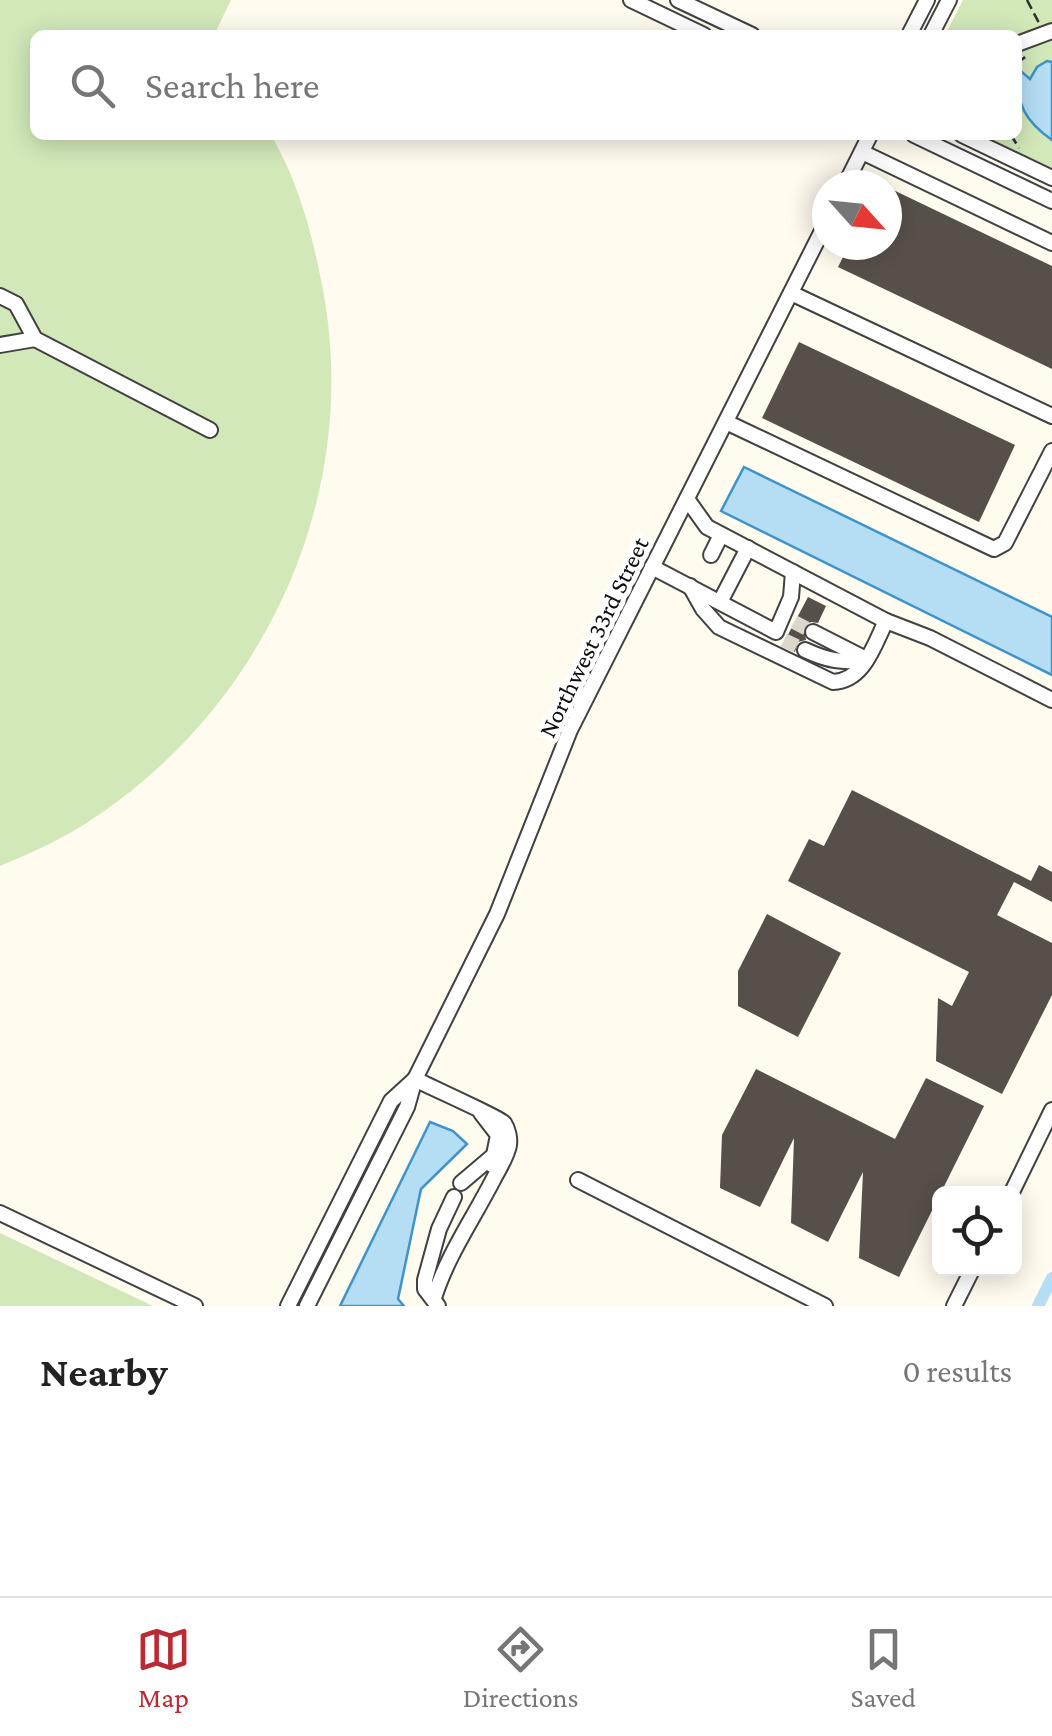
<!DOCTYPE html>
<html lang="en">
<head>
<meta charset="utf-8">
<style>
	:root { --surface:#fff; --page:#f6f6f6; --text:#222; --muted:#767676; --line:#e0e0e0; --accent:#bb2932 }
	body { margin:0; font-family:"Crimson Pro",serif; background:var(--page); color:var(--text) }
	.controls { position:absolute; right:30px; bottom:30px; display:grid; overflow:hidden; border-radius:15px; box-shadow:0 5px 25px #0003 }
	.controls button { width:90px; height:90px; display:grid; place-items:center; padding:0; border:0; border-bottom:2px solid var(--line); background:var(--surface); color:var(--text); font:50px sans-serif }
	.compass { position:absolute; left:812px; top:170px; width:90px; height:90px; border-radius:50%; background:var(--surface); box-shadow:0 5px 25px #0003; rotate:117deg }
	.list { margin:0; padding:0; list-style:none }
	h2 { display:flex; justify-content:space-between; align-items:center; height:130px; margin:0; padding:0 40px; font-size:42px }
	h2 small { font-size:32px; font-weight:400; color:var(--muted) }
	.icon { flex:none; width:55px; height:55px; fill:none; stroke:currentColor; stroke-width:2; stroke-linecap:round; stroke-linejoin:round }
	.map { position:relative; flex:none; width:1052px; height:1306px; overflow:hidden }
	.search { position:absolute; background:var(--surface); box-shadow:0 5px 25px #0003; left:30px; right:30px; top:30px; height:110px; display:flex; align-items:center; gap:25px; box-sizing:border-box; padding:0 35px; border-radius:15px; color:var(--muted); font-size:38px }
	.sheet { height:290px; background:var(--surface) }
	nav { display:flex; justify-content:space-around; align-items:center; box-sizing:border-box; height:140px; border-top:2px solid var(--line); background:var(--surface); font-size:28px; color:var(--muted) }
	nav a { display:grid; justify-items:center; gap:5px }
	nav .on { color:var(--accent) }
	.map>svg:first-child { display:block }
</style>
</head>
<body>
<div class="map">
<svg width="1052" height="1306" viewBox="0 0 1052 1306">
	<rect width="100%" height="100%" fill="#fffbef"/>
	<g fill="#d2e8b9">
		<path d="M0,0h231l-17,35h-179v100h236c27,46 41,98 51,150 41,206 -55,418 -228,533 -29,20 -61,34 -94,48z"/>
		<polygon points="963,0 1052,0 1052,168 982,135 1017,135 1017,35 945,35"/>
		<polygon points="0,1233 153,1306 0,1306"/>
	</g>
	<g fill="#b5def5" stroke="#3e94ca" stroke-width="2.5">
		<path d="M1047,61l5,1v78c-27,-19 -35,-35 -35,-67l5,-1 8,7 7,-12z"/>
		<polygon points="744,467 1052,617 1052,675 721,511"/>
		<polygon points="430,1122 453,1131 467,1144 421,1189 398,1299 404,1306 340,1306"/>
	</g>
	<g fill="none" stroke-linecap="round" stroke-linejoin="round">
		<polyline stroke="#b5def5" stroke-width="12" points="1038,1306 1052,1278"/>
	</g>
	<g fill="#564f4a">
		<polygon points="887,187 1052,266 1052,369 838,267 849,245 887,245"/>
		<polygon points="799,342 1015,445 979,522 762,418"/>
		<polygon points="808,597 826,606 818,623 811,622 804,626 806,640 798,642 795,652 782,646"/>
		<polygon points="852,790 1031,881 1039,865 1052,872 1052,902 1014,882 997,915 1052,943 1052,995 1002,1094 936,1061 938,998 952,1006 969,972 788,881 809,839 824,846"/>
		<polygon points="767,914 841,953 798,1037 738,1006 738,971"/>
		<polygon points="756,1069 895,1139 926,1078 984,1106 899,1277 859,1258 863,1172 828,1242 791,1223 794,1138 760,1207 720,1188 722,1135"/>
	</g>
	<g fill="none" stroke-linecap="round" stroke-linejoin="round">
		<g stroke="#dbd7cd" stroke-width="14" stroke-dasharray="14 7" stroke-linecap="butt">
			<polyline points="794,622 813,632"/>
			<polyline points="784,640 805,650"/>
		</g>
		<g stroke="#414141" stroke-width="18">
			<g id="minor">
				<polyline points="631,0 704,35"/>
				<polyline points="678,0 752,35"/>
				<polyline points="909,35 927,0"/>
				<polyline points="931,35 949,0"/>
				<polyline points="1017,44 1052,31"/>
				<polyline points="914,135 1052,201"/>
				<polyline points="962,135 1052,178"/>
				<polyline points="862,152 1052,243"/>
				<polyline points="845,185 870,135"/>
				<polyline points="791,293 1052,416"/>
				<polyline points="0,296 16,304 35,339 210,430"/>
				<polyline points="0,345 35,339"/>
				<polyline points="726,422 994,549 1005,543 1052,451"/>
				<polyline points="687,499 707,527 886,621 930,638 1052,700"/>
				<polyline points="711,555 721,535"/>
				<polyline points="652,567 776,632 791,597 793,572"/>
				<path d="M690,586l13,23 16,18 114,55c31,-1 41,-37 53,-61"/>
				<polyline points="720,602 748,548"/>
				<polyline points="813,632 866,659"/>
				<path d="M805,650c21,10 39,14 62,9"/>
				<path d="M415,1079c13,7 85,39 89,44 4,6 6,15 5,22 -2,12 -11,25 -16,35 -20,39 -46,76 -59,118"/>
				<polyline points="481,1113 498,1135 492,1165"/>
				<polyline points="578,1180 825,1306"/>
				<polyline points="461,1183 494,1155"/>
				<polyline points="1011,1194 1052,1110"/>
				<polyline points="0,1213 195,1306"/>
				<polyline points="288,1306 391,1101 414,1080"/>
				<polyline points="307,1306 407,1107 415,1079 497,914 570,730 827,221"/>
				<polyline points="438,1306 425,1289 425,1280 439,1229 454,1197"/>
				<polyline points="954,1306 973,1268"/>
			</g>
		</g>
		<g stroke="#303030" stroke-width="2.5" stroke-dasharray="10 5" stroke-linecap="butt">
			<polyline points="1027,0 1039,23"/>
			<polyline points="1017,63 1028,55"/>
			<polyline points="1011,135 1019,148"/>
		</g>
		<use href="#minor" stroke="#fff" stroke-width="14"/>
	</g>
	<g text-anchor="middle" stroke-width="10" stroke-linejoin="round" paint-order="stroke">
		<g font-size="25" fill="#0e0e0e" stroke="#fff">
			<text transform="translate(593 637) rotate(-64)" y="9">Northwest 33rd Street</text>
		</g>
	</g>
</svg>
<div class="controls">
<button><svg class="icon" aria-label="locate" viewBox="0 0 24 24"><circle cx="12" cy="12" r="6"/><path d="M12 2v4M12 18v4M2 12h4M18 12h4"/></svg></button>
</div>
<svg class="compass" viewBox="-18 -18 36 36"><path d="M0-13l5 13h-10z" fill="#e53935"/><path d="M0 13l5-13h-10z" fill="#767676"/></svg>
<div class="search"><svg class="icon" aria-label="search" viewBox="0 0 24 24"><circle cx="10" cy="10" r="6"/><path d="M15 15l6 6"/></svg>Search here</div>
</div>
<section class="sheet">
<h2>Nearby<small>0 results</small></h2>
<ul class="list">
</ul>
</section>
<nav>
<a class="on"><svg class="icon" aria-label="map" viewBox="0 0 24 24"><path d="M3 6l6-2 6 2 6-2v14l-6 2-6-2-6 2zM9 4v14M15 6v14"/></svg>Map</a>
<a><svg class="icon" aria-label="directions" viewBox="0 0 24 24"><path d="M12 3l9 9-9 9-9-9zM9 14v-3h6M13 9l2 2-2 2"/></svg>Directions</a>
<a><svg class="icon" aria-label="saved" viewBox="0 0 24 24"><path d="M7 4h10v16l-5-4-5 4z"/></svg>Saved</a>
</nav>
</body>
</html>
